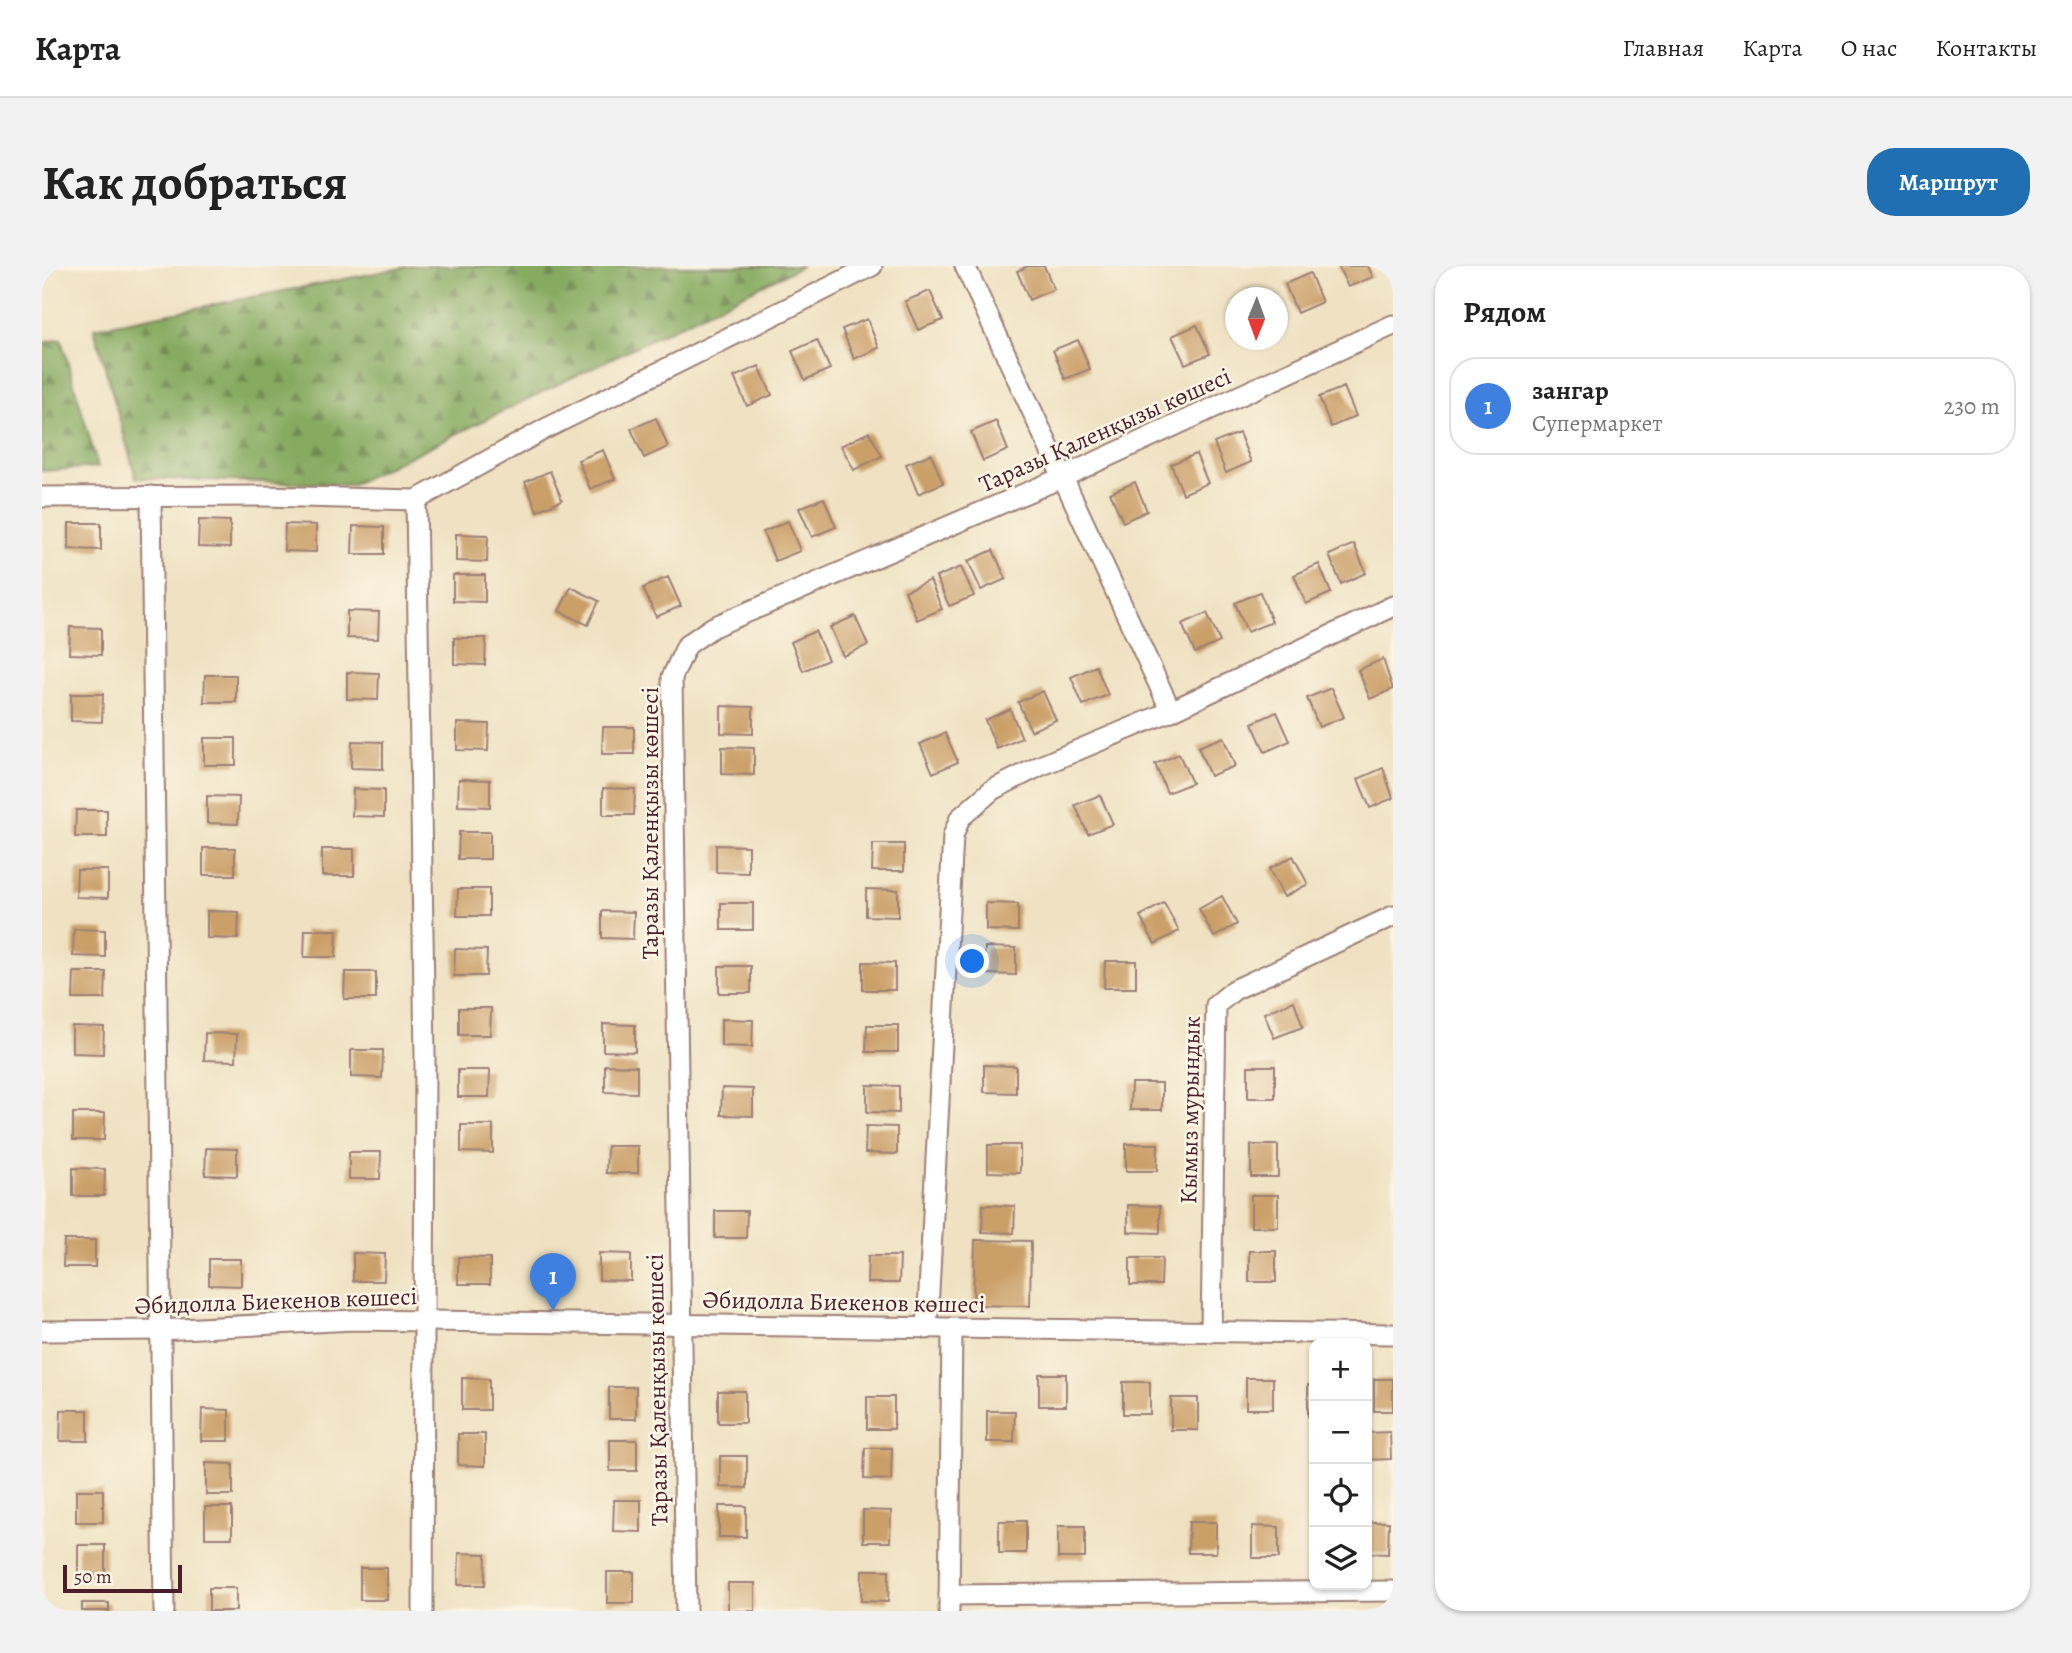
<!DOCTYPE html>
<html lang="ru">
<head>
<meta charset="utf-8">
<style>
	:root { --surface:#fff; --page:#f2f2f2; --text:#222; --muted:#767676; --line:#e0e0e0; --accent:#1f6fb2 }
	body { margin:0; font-family:Alegreya,serif; background:var(--page); color:var(--text) }
	.controls { position:absolute; right:21px; bottom:21px; display:grid; overflow:hidden; border-radius:14px; box-shadow:0 2px 5px #0004 }
	.controls button { width:63px; height:63px; display:grid; place-items:center; padding:0; border:0; border-bottom:2px solid var(--line); background:var(--surface); color:var(--text); font:35px sans-serif }
	.compass { position:absolute; left:1183px; top:21px; width:63px; height:63px; border-radius:50%; background:var(--surface); box-shadow:0 2px 5px #0004; rotate:181deg }
	.scale { position:absolute; left:21px; bottom:18px; width:119px; box-sizing:border-box; padding-left:7px; border:4px solid #4a1f2b; border-top:0; font-size:19px; line-height:24px; white-space:nowrap; color:#4a1f2b; -webkit-text-stroke:5px #fcf5e5; paint-order:stroke }
	.you { position:absolute; left:931px; top:696px; width:24px; height:24px; margin:-18px; border:5px solid #fff; border-radius:50%; background:#1a73e8; box-shadow:0 0 0 10px #1a73e833 }
	.badge { display:grid; place-items:center; width:46px; height:46px; border-radius:50%; background:var(--accent); color:#fff; font-size:23px; font-weight:700 }
	.pin { position:absolute; translate:-50% -58px; filter:drop-shadow(0 2px 4px #0008) }
	.pin::after { content:''; position:absolute; top:37px; width:24px; height:21px; background:inherit; clip-path:polygon(0 0,100% 0,50% 100%) }
	.list { margin:0; padding:0; list-style:none }
	h2 { display:flex; justify-content:space-between; align-items:center; height:91px; margin:0; padding:0 28px; font-size:30px }
	h2 small { font-size:23px; font-weight:400; color:var(--muted) }
	.list li { display:grid; grid-template-columns:46px 1fr auto; gap:21px; align-items:center; box-sizing:border-box; height:98px; margin:0 14px 14px; padding:0 14px; border:2px solid var(--line); border-radius:28px }
	.list b { display:block; font-size:26px; white-space:nowrap }
	.list p { margin:0; font-size:23px; white-space:nowrap; color:var(--muted) }
	.list em { font-size:23px; font-style:normal; color:var(--muted) }
	.icon { flex:none; width:38px; height:38px; fill:none; stroke:currentColor; stroke-width:2; stroke-linecap:round; stroke-linejoin:round }
	.map { position:relative; flex:none; width:1351px; height:1345px; overflow:hidden; border-radius:28px }
	header { display:flex; align-items:center; gap:42px; box-sizing:border-box; height:98px; padding:0 35px; background:var(--surface); border-bottom:2px solid var(--line) }
	header strong { font-size:33px }
	nav { display:flex; gap:38px; margin-inline-start:auto; font-size:24px }
	.intro { display:flex; align-items:center; justify-content:space-between; box-sizing:border-box; height:168px; padding:0 42px }
	h1 { margin:0; font-size:49px }
	.button { padding:18px 32px; border-radius:28px; background:var(--accent); color:#fff; font-size:24px; font-weight:700 }
	main { display:flex; gap:42px; padding:0 42px }
	aside { flex:1; background:var(--surface); border-radius:28px; box-shadow:0 2px 5px #0004 }
	.map>svg:first-child { display:block }
</style>
</head>
<body>
<header>
<strong>Карта</strong>
<nav><a>Главная</a><a>Карта</a><a>О нас</a><a>Контакты</a></nav>
</header>
<div class="intro"><h1>Как добраться</h1><a class="button">Маршрут</a></div>
<main>
<div class="map">
<svg width="1351" height="1345" viewBox="0 0 1351 1345">
	<defs>
		<pattern id="forest-firs" width="22" height="20" patternUnits="userSpaceOnUse" patternTransform="scale(1.75)"><rect width="22" height="20" fill="#86aa60"/><path d="M5 1l3.5 6h-7zM16 11l3.5 6h-7z" fill="#708a4f"/></pattern>
	</defs>
	<rect width="100%" height="100%" fill="#fcf5e5"/>
	<filter id="ink" filterUnits="userSpaceOnUse"><feTurbulence type="fractalNoise" baseFrequency=".0143" numOctaves="2"/><feDisplacementMap in="SourceGraphic" scale="14" xChannelSelector="R" yChannelSelector="G"/><feConvolveMatrix kernelMatrix="1 2 1 2 8 2 1 2 1" color-interpolation-filters="sRGB"/></filter>
	<filter id="wash" filterUnits="userSpaceOnUse"><feTurbulence type="fractalNoise" baseFrequency=".00686" numOctaves="4" result="noise"/><feDisplacementMap in="SourceGraphic" scale="28" xChannelSelector="R" yChannelSelector="G"/><feGaussianBlur stdDeviation="1.57" result="paint"/><feColorMatrix in="noise" values="0 0 0 0 0 0 0 0 0 0 0 0 0 0 0 0 0 1.4 0 .05"/><feComposite in="paint" operator="in"/></filter>
	<g filter="url(#wash)">
		<rect width="100%" height="100%" fill="#efe1c1"/>
		<g fill="url(#forest-firs)" stroke="#686446" stroke-width="2">
			<polygon points="369,0 760,0 309,219 94,212 52,62"/>
			<polygon points="19,73 56,201 0,205 0,77"/>
		</g>
		<g id="blocks">
			<g fill="#ca9f68">
				<polygon points="986,0 1002,0 1012,23 987,34 975,5"/>
				<polygon points="1296,0 1326,0 1331,11 1306,21"/>
				<polygon points="1268,7 1280,36 1255,47 1243,18"/>
				<polygon points="888,25 901,54 876,64 863,35"/>
				<polygon points="825,53 837,82 812,93 800,63"/>
				<polygon points="1155,59 1168,88 1143,98 1130,70"/>
				<polygon points="775,74 788,103 763,114 750,85"/>
				<polygon points="1036,74 1048,103 1023,113 1011,84"/>
				<polygon points="717,100 730,129 705,140 692,111"/>
				<polygon points="1302,121 1314,150 1289,161 1277,131"/>
				<polygon points="614,152 626,181 602,192 589,163"/>
				<polygon points="954,155 966,184 941,195 929,166"/>
				<polygon points="827,166 840,190 812,204 799,180"/>
				<polygon points="1197,167 1209,196 1184,207 1172,177"/>
				<polygon points="561,184 573,213 548,223 536,194"/>
				<polygon points="889,188 901,217 876,228 864,198"/>
				<polygon points="1154,188 1166,217 1141,228 1129,198"/>
				<polygon points="508,205 520,234 495,245 483,216"/>
				<polygon points="1093,216 1105,245 1081,256 1068,227"/>
				<polygon points="782,232 794,261 770,271 757,242"/>
				<polygon points="157,254 188,255 188,282 156,281"/>
				<polygon points="746,255 758,285 733,295 721,266"/>
				<polygon points="27,257 59,257 59,284 27,283"/>
				<polygon points="243,258 274,259 274,286 242,285"/>
				<polygon points="311,260 342,261 342,288 310,288"/>
				<polygon points="414,268 446,269 445,296 414,295"/>
				<polygon points="1312,278 1324,307 1299,318 1287,289"/>
				<polygon points="951,284 964,313 939,324 926,295"/>
				<polygon points="1277,298 1289,327 1264,338 1252,309"/>
				<polygon points="919,301 932,330 907,340 894,311"/>
				<polygon points="411,309 443,309 443,336 411,335"/>
				<polygon points="626,311 639,340 614,351 601,322"/>
				<polygon points="888,314 900,343 875,354 863,325"/>
				<polygon points="529,321 557,335 546,359 517,345"/>
				<polygon points="1218,326 1230,356 1205,366 1193,337"/>
				<polygon points="305,345 337,346 336,373 305,372"/>
				<polygon points="1165,347 1178,376 1153,387 1140,358"/>
				<polygon points="813,350 826,379 801,390 788,361"/>
				<polygon points="28,361 59,362 59,389 27,388"/>
				<polygon points="773,365 786,394 761,405 749,376"/>
				<polygon points="412,372 444,372 443,399 412,398"/>
				<polygon points="1341,393 1351,423 1328,433 1316,404"/>
				<polygon points="1054,400 1066,429 1041,439 1029,411"/>
				<polygon points="305,406 337,407 336,434 305,433"/>
				<polygon points="163,409 194,409 194,436 162,436"/>
				<polygon points="1289,422 1302,451 1277,461 1265,432"/>
				<polygon points="1001,425 1014,454 989,465 976,436"/>
				<polygon points="29,428 61,428 60,456 29,455"/>
				<polygon points="679,440 711,441 711,468 679,467"/>
				<polygon points="968,443 980,472 955,483 943,454"/>
				<polygon points="1235,446 1248,475 1223,486 1210,457"/>
				<polygon points="415,457 447,458 446,485 415,484"/>
				<polygon points="561,461 592,461 592,488 560,488"/>
				<polygon points="903,467 916,496 891,507 878,478"/>
				<polygon points="1181,471 1193,500 1168,510 1156,481"/>
				<rect x="162" y="472" width="32" height="27"/>
				<polygon points="310,475 341,476 341,503 309,502"/>
				<polygon points="680,481 712,482 712,509 680,508"/>
				<polygon points="1137,488 1150,517 1125,527 1113,498"/>
				<polygon points="1341,502 1351,532 1328,542 1316,513"/>
				<polygon points="417,513 448,514 448,541 416,540"/>
				<polygon points="561,522 593,523 592,549 561,549"/>
				<polygon points="311,523 342,524 342,551 310,550"/>
				<polygon points="1058,529 1071,558 1046,568 1033,539"/>
				<polygon points="165,530 197,531 196,558 165,557"/>
				<polygon points="34,544 65,544 65,571 33,571"/>
				<polygon points="417,566 448,566 448,593 416,593"/>
				<polygon points="831,578 862,578 862,605 830,605"/>
				<polygon points="674,579 706,580 706,607 674,606"/>
				<rect x="161" y="582" width="32" height="27"/>
				<rect x="280" y="583" width="32" height="27"/>
				<polygon points="1251,590 1266,618 1242,631 1227,603"/>
				<polygon points="35,604 66,604 66,632 34,631"/>
				<polygon points="416,623 447,623 447,650 415,650"/>
				<polygon points="824,623 856,624 856,651 824,650"/>
				<polygon points="1180,630 1195,658 1172,671 1157,643"/>
				<rect x="679" y="637" width="32" height="27"/>
				<polygon points="944,637 976,638 976,665 944,664"/>
				<polygon points="1122,637 1137,665 1113,678 1098,650"/>
				<polygon points="165,645 197,646 196,673 165,672"/>
				<polygon points="560,645 592,646 591,673 560,672"/>
				<polygon points="32,663 63,664 63,691 31,690"/>
				<polygon points="263,664 295,664 294,691 262,691"/>
				<polygon points="943,681 974,682 974,709 942,708"/>
				<polygon points="413,683 445,684 444,710 412,710"/>
				<polygon points="1063,695 1094,695 1094,722 1062,722"/>
				<polygon points="821,696 853,697 853,724 821,724"/>
				<rect x="677" y="700" width="32" height="27"/>
				<polygon points="32,706 64,706 63,733 31,733"/>
				<polygon points="303,706 334,706 334,733 302,733"/>
				<polygon points="1252,735 1261,761 1232,772 1222,747"/>
				<polygon points="417,742 449,742 448,769 417,769"/>
				<polygon points="679,753 711,754 710,781 679,780"/>
				<polygon points="561,758 593,759 593,786 561,785"/>
				<polygon points="825,759 856,759 856,786 824,786"/>
				<polygon points="30,760 62,761 61,788 30,787"/>
				<polygon points="163,767 195,768 194,795 162,794"/>
				<polygon points="309,784 341,784 340,812 309,811"/>
				<polygon points="563,799 595,800 595,827 563,826"/>
				<polygon points="942,799 974,800 974,827 942,826"/>
				<rect x="1206" y="800" width="27" height="32"/>
				<polygon points="416,804 448,804 447,831 416,831"/>
				<polygon points="1089,817 1120,817 1120,844 1088,844"/>
				<polygon points="825,819 857,820 857,847 825,846"/>
				<polygon points="680,822 711,823 711,850 679,849"/>
				<polygon points="31,847 63,847 62,874 31,874"/>
				<polygon points="419,859 451,859 451,887 419,886"/>
				<polygon points="824,860 855,861 855,888 823,887"/>
				<polygon points="1084,878 1116,878 1115,905 1084,905"/>
				<polygon points="946,879 978,879 978,907 946,906"/>
				<rect x="1209" y="879" width="27" height="32"/>
				<polygon points="565,880 596,880 596,907 564,907"/>
				<polygon points="164,882 195,883 195,910 163,909"/>
				<polygon points="307,886 339,886 338,913 307,913"/>
				<polygon points="31,902 63,903 62,930 31,930"/>
				<rect x="1209" y="929" width="27" height="32"/>
				<polygon points="941,939 973,940 972,967 940,966"/>
				<polygon points="1086,939 1118,940 1118,967 1086,966"/>
				<polygon points="673,945 705,945 704,972 673,972"/>
				<polygon points="22,974 53,974 53,1001 21,1001"/>
				<polygon points="933,974 989,975 988,1040 931,1039"/>
				<rect x="1207" y="985" width="27" height="31"/>
				<polygon points="311,987 343,988 342,1015 311,1015"/>
				<polygon points="557,987 589,988 589,1015 557,1014"/>
				<polygon points="826,990 858,990 857,1017 825,1017"/>
				<polygon points="416,991 448,992 448,1018 416,1018"/>
				<polygon points="1088,992 1120,992 1119,1019 1088,1019"/>
				<polygon points="167,993 199,993 199,1020 167,1019"/>
				<rect x="997" y="1108" width="27" height="32"/>
				<polygon points="420,1112 447,1113 447,1144 420,1144"/>
				<rect x="1204" y="1112" width="27" height="31"/>
				<rect x="1332" y="1113" width="19" height="32"/>
				<rect x="1081" y="1116" width="27" height="32"/>
				<rect x="1266" y="1119" width="6" height="31"/>
				<rect x="567" y="1121" width="27" height="32"/>
				<rect x="676" y="1125" width="27" height="32"/>
				<rect x="825" y="1131" width="27" height="32"/>
				<rect x="1129" y="1132" width="27" height="32"/>
				<polygon points="160,1143 187,1144 187,1175 159,1175"/>
				<polygon points="19,1144 46,1144 46,1175 18,1175"/>
				<polygon points="945,1145 973,1145 972,1176 945,1176"/>
				<polygon points="1348,1166 1349,1193 1325,1194 1325,1167"/>
				<polygon points="416,1168 443,1168 443,1200 416,1199"/>
				<rect x="568" y="1174" width="27" height="31"/>
				<polygon points="823,1182 850,1182 849,1214 822,1213"/>
				<polygon points="678,1190 705,1190 705,1222 678,1221"/>
				<polygon points="164,1197 191,1198 191,1229 164,1229"/>
				<rect x="34" y="1224" width="27" height="32"/>
				<polygon points="572,1234 599,1234 599,1266 571,1265"/>
				<rect x="677" y="1240" width="27" height="31"/>
				<rect x="163" y="1241" width="27" height="31"/>
				<polygon points="821,1244 849,1245 848,1276 821,1276"/>
				<rect x="957" y="1255" width="27" height="32"/>
				<polygon points="1147,1256 1174,1256 1174,1287 1146,1287"/>
				<polygon points="1325,1256 1347,1256 1346,1288 1325,1287"/>
				<rect x="1016" y="1260" width="27" height="32"/>
				<polygon points="1210,1260 1237,1261 1237,1292 1210,1292"/>
				<rect x="36" y="1279" width="27" height="31"/>
				<polygon points="417,1287 444,1288 443,1319 416,1319"/>
				<rect x="318" y="1302" width="27" height="32"/>
				<polygon points="820,1304 847,1304 846,1336 819,1335"/>
				<rect x="565" y="1306" width="27" height="31"/>
				<rect x="686" y="1317" width="27" height="28"/>
				<rect x="167" y="1322" width="27" height="23"/>
				<rect x="40" y="1337" width="27" height="8"/>
			</g>
		</g>
	</g>
	<g filter="url(#ink)">
		<use href="#blocks" fill-opacity="0" stroke="#9c8076" stroke-width="2"/>
		<g fill="none" stroke-linecap="round" stroke-linejoin="round">
			<g stroke="#9c8076" stroke-width="23">
				<g id="minor">
					<polyline points="923,0 1129,445"/>
					<polyline points="109,230 122,1345"/>
					<polyline points="0,231 222,230 374,234 503,163 830,0"/>
					<polyline points="374,234 383,790 381,1345"/>
					<polyline points="885,1063 911,570 918,552 950,524 998,500 1129,445 1351,340"/>
					<polyline points="0,1065 118,1064 312,1054 1351,1068"/>
					<polyline points="1169,1066 1174,739 1192,724 1351,650"/>
					<polyline points="907,1329 1351,1325"/>
					<polyline points="644,1345 630,411 645,379 671,361 1019,212 1351,59"/>
					<polyline points="907,1345 910,1063"/>
				</g>
			</g>
			<use href="#minor" stroke="#fff" stroke-width="19"/>
		</g>
	</g>
	<g text-anchor="middle" stroke-width="5" stroke-linejoin="round" paint-order="stroke">
		<g font-size="24" fill="#4a1f2b" stroke="#fcf5e5">
			<text transform="translate(1063 164) rotate(-24)" y="8">Таразы Қаленқызы көшесі</text>
			<text transform="translate(608 557) rotate(-90)" y="8">Таразы Қаленқызы көшесі</text>
			<text transform="translate(1148 844) rotate(-89)" y="8">Кымыз мурындык</text>
			<text transform="translate(234 1035) rotate(-2)" y="8">Әбидолла Биекенов көшесі</text>
			<text transform="translate(802 1036) rotate(1)" y="8">Әбидолла Биекенов көшесі</text>
			<text transform="translate(615 1124) rotate(-91)" y="8">Таразы Қаленқызы көшесі</text>
		</g>
	</g>
</svg>
<div class="controls">
<button>+</button>
<button>−</button>
<button><svg class="icon" aria-label="locate" viewBox="0 0 24 24"><circle cx="12" cy="12" r="6"/><path d="M12 2v4M12 18v4M2 12h4M18 12h4"/></svg></button>
<button><svg class="icon" aria-label="layers" viewBox="0 0 24 24"><path d="M12 4l9 5-9 5-9-5zM3 14l9 5 9-5"/></svg></button>
</div>
<svg class="compass" viewBox="-18 -18 36 36"><path d="M0-13l5 13h-10z" fill="#e53935"/><path d="M0 13l5-13h-10z" fill="#767676"/></svg>
<div class="scale">50 m</div>
<div class="you"></div>
<div class="pin badge" style="left:511px;top:1045px;background:#3f7fe0">1</div>
</div>
<aside>
<h2>Рядом<small></small></h2>
<ul class="list">
<li><span class="badge" style="background:#3f7fe0">1</span><div><b>зангар</b><p>Супермаркет</p></div><em>230 m</em></li>
</ul>
</aside>
</main>
</body>
</html>
